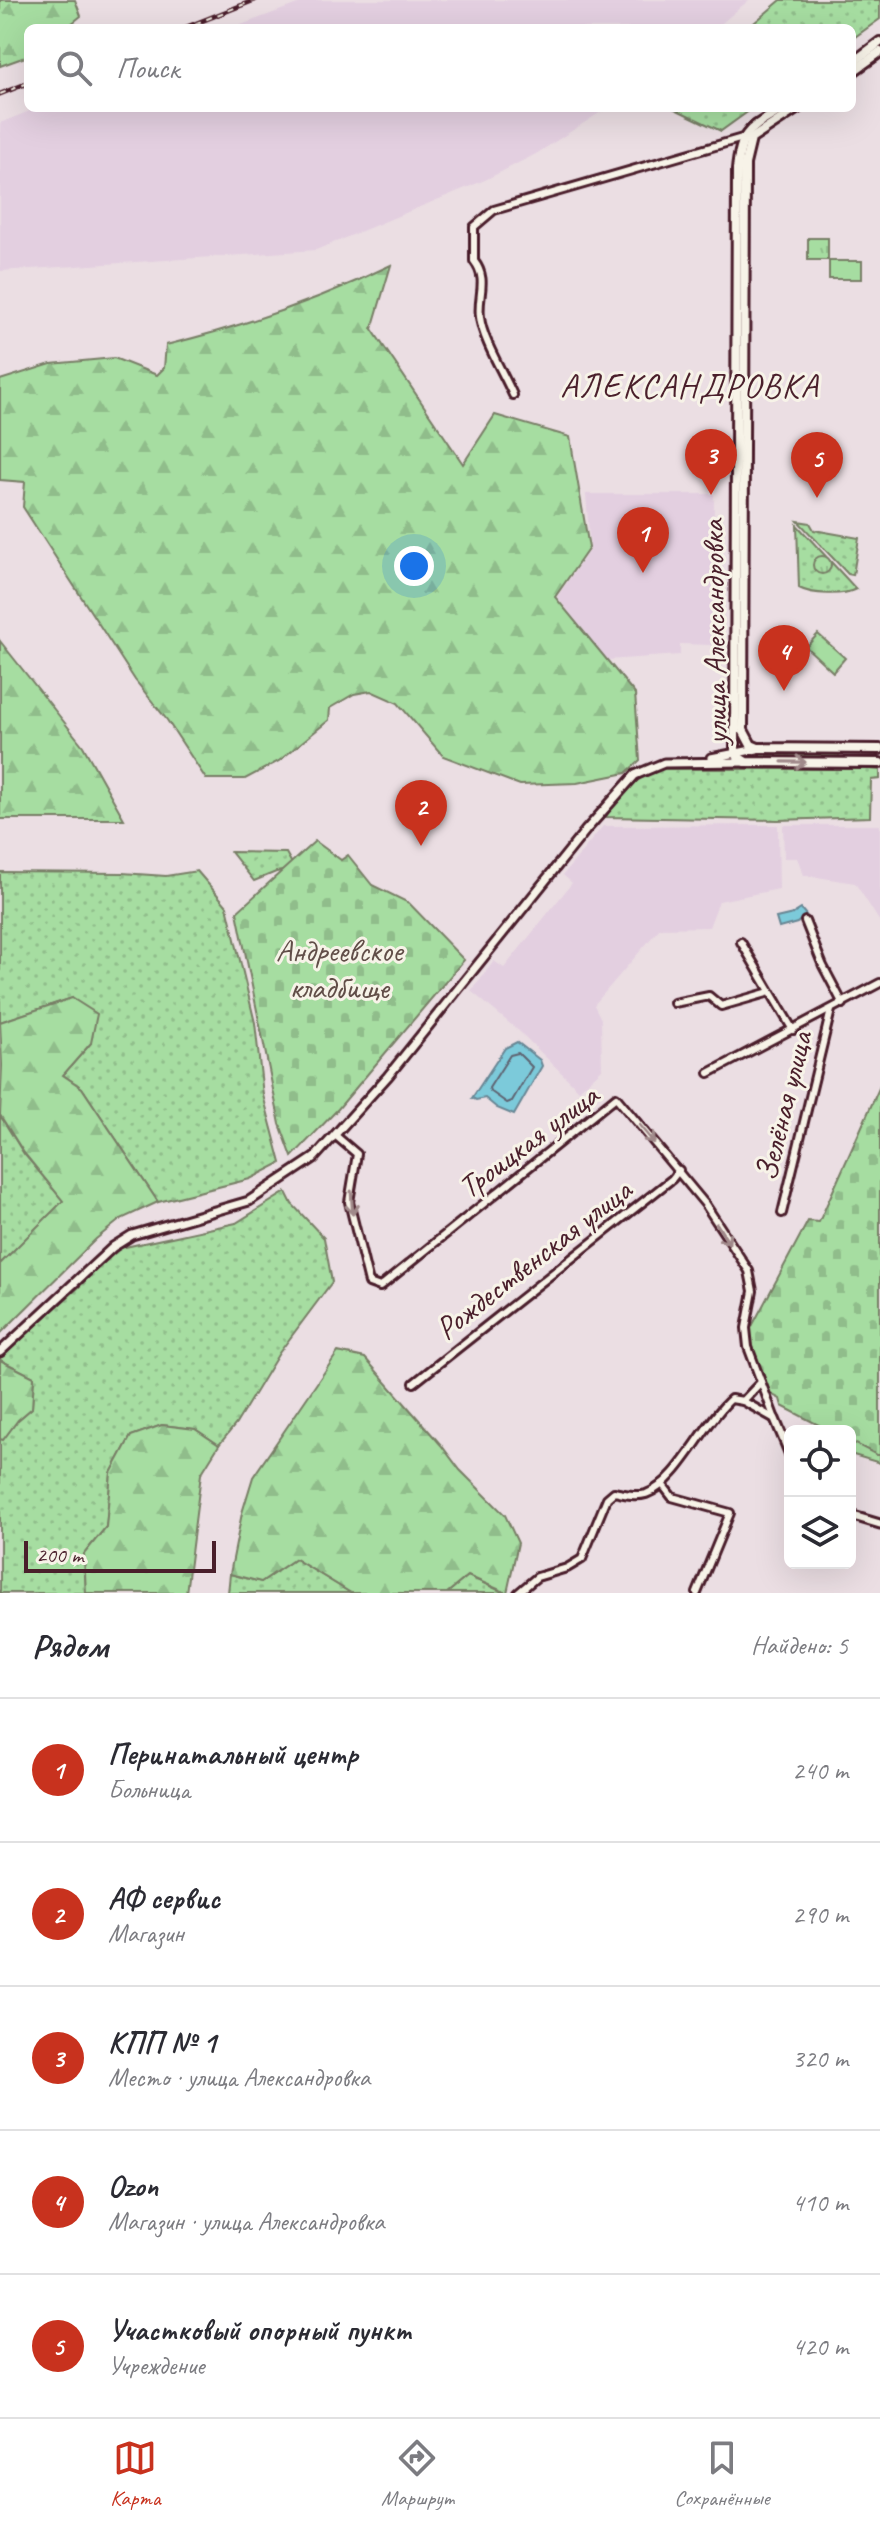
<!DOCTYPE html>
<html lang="ru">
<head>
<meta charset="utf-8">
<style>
	:root { --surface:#fff; --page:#f2f2f3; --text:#2b2b33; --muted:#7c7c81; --line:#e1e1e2; --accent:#c8321e }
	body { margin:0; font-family:Caveat,sans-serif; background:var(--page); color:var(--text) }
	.controls { position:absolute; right:24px; bottom:24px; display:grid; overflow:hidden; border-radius:12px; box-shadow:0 8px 32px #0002 }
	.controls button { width:72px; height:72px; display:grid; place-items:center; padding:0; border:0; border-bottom:2px solid var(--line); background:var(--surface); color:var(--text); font:40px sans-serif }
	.scale { position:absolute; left:24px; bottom:20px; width:192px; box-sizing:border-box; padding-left:8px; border:4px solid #4a1f2b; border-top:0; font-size:22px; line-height:28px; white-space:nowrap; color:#4a1f2b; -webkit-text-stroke:6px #f7f3e8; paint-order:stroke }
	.you { position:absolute; left:414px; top:566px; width:28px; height:28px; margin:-20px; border:6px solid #fff; border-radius:50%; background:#1a73e8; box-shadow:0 0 0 12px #1a73e833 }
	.badge { display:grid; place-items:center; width:52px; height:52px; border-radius:50%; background:var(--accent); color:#fff; font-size:26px; font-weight:700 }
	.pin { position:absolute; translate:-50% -66px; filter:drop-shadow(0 2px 4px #0008) }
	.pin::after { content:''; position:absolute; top:42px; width:28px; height:24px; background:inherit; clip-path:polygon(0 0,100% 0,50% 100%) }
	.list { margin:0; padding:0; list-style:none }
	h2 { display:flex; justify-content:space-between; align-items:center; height:104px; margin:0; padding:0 32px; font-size:34px }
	h2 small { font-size:26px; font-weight:400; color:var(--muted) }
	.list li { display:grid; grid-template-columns:52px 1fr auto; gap:24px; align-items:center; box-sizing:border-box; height:144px; padding:0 32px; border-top:2px solid var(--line) }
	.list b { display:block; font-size:30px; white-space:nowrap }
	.list p { margin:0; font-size:26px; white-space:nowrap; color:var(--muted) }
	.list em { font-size:26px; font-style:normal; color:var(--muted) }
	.icon { flex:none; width:44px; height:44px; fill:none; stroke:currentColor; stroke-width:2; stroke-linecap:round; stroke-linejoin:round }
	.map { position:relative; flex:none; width:880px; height:1593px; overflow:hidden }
	.search { position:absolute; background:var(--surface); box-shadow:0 8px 32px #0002; left:24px; right:24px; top:24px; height:88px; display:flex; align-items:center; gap:20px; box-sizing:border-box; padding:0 28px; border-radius:12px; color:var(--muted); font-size:30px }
	.sheet { height:824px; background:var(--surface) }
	nav { display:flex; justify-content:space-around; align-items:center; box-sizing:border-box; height:112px; border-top:2px solid var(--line); background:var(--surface); font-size:22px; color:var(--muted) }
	nav a { display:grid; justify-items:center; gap:4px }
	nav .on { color:var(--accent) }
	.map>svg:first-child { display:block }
</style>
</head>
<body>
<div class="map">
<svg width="880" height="1593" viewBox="0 0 880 1593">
	<defs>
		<pattern id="grass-dots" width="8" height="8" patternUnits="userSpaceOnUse" patternTransform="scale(2)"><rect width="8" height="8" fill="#a6dda1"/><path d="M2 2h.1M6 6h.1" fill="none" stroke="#90bd8b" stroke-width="1.8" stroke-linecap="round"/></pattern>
		<pattern id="forest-firs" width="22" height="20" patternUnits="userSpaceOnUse" patternTransform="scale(2)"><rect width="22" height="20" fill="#a6dda1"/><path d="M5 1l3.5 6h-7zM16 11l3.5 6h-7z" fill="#90bd8b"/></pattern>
		<pattern id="cemetery-stones" width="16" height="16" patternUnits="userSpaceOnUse" patternTransform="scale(2)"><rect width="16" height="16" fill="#a6dda1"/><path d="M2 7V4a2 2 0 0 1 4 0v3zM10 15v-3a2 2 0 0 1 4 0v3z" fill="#90bd8b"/></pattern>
		<pattern id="park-tufts" width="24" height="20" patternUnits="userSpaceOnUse" patternTransform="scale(2)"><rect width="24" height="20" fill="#a6dda1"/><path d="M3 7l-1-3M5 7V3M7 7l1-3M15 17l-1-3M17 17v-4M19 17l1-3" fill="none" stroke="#90bd8b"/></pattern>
	</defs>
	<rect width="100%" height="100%" fill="#ebdee3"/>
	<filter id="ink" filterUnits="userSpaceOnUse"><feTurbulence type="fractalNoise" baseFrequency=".0125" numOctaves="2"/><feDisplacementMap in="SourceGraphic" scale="16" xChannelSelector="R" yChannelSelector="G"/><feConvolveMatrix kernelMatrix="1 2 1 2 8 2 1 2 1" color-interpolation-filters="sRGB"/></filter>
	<g filter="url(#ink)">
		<g fill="#e3cfe0">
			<polygon points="308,0 749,0 716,28 233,28"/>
			<polygon points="37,108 607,108 536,154 485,180 316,250 0,271 0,123"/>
			<polygon points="586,494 714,494 712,645 680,644 680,655 607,660 557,597 590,549"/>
			<polygon points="778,825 779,889 719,901 709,927 660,928 594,1005 601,1019 602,1069 579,1090 520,1032 471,991 494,961 504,968 572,883 563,875 603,826"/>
			<polygon points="783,825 880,825 880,922 855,883 804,875 797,858 784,858"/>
		</g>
		<g fill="url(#grass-dots)" stroke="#787e66" stroke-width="2">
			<polygon points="781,0 880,0 880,19 852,39 852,28 748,28"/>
			<polygon points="673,108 753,108 721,131"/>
			<polygon points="798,521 810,523 814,530 859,538 853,575 848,574"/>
			<path d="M797,525l59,64c-13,7 -44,6 -57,-1z"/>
			<rect x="748" y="754" width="91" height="4"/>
			<path d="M661,769h208l11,1v9l-9,1 -1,37 -92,3 -172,-3c10,-24 32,-40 55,-48z"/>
			<polygon points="231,852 286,853 295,869 276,872 254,881"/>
			<polygon points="197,871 227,906 255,1023 263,1095 281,1163 250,1179 158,1202 82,1088 63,1075 91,1043 72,998 0,1022 0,872 122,873 166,876"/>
			<polygon points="0,1115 24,1154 64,1201 0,1264"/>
			<polygon points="286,1192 292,1204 324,1238 332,1282 279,1353 236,1424 219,1445 195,1429 162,1425 131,1436 111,1473 106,1527 84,1554 86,1593 0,1593 0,1439 3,1439 18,1420 32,1408 34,1377 0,1360 0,1357 78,1288 116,1249 236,1223"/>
			<polygon points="295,1559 351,1593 228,1593 230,1574 261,1582"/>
			<polygon points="468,1576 505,1593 447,1593"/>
		</g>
		<g fill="url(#forest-firs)" stroke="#787e66" stroke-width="2">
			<polygon points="0,0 75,0 81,16 66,28 28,28 28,56 0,66"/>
			<path d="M391,265l-19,64 91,135 32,-49 75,22 19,111 -34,49 80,97 5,66 -14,13 -49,10 -57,2 -77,-29 -45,-53 -27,-12 -17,3 -24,14 -1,12 -50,41 -34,18h-39l-39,-59 -32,-40 -112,-173 2,-25 -25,-2v-100l51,-16 63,-6 43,17 7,-7 2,-23c78,-19 153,-45 225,-80z"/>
			<polygon points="0,641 83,746 124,819 0,819"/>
			<polygon points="72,998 97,1014 91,1043 63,1075 82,1088 158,1202 121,1219 96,1239 0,1334 0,1264 63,1201 24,1153 0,1115 2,1065 0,1022"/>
			<polygon points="338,1352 365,1358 441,1445 460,1470 505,1515 518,1543 507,1593 468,1576 447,1593 351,1593 295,1559 261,1582 230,1574 242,1513 253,1477"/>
			<polygon points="0,1360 34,1377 32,1408 18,1420 3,1440 0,1439"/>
			<polygon points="162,1425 195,1429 219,1445 201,1474 186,1593 86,1593 84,1554 106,1527 111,1473 131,1436"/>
			<polygon points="850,1434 880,1441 880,1463 850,1454"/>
		</g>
		<g fill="url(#cemetery-stones)" stroke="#787e66" stroke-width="2">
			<polygon points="315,841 341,860 348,855 372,885 409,903 464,960 338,1109 292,1157 280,1124 237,912"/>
			<polygon points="880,1086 880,1455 877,1455 850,1441 850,1431 830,1431 782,1406 780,1399 771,1394 755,1362 750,1330 808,1221 819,1222"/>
		</g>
		<g fill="url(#park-tufts)" stroke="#787e66" stroke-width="2">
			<rect x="808" y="238" width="20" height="22"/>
			<circle cx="822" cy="565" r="9"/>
		</g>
		<g fill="#a6dda1" stroke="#787e66" stroke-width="2">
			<rect x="829" y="261" width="33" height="18"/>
			<polygon points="818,634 845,658 833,672 806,647"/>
		</g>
		<g fill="#7ccada" stroke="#688694" stroke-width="2">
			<polygon points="801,909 806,915 797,923 779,928 776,918 793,914"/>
			<polygon points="517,1042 540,1060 542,1066 514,1115 497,1108 485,1098 476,1100 472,1098 505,1048"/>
		</g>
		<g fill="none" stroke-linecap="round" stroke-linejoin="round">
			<polygon stroke="#5e6371" stroke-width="2" points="518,1053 532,1067 512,1101 507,1103 490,1091 489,1088 510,1055"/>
			<g stroke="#4a1f2b" stroke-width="12">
				<g id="minor">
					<path d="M513,395c-9,-21 -31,-56 -33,-78 -3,-21 9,-37 -6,-56v-34l20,-17 252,-73"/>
					<polyline points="805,921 823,966 843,1004"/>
					<polyline points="741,942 793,1030"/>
					<polyline points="674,1003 709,996 721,1006 770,992"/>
					<polyline points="709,1073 880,983"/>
					<polyline points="336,1136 357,1154 349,1202 369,1283 380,1287 616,1097 705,1204 749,1271 753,1291 746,1328 748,1347 775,1419"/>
					<polyline points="782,1213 831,1010"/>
					<polyline points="414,1383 672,1179 679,1170"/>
					<polyline points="743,1401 761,1382"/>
					<polyline points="662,1484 672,1497 730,1513 697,1593"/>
					<path d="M518,1593l19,-16 30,-9 15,-9 25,-61 7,-6c10,2 22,5 32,2 32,-11 58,-72 85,-95l12,2 32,18"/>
				</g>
			</g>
			<g stroke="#4a1f2b" stroke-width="13">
				<g id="tertiary">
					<polyline points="711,758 757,749"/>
					<polyline points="0,1352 113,1247 132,1235 249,1201 314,1158 388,1076 586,830 635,775 664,763 745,762"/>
					<polyline points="775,1419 790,1455"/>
					<polyline points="850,1515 880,1524"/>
				</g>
			</g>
			<g stroke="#4a1f2b" stroke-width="14">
				<g id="secondary">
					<polyline points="852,63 880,42"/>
					<polyline points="852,72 880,52"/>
					<path d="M784,108c-33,21 -43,20 -47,62l-2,581 3,6 8,5 134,1"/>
					<polyline points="798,108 751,139 745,164 743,730 751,745 758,748 880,749"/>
				</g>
			</g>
			<use href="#minor" stroke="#f7f3e8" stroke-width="6"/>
			<use href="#tertiary" stroke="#f7f3e8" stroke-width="7"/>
			<use href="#secondary" stroke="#f7f3e8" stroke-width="8"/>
			<g stroke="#4a1f2b" stroke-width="5">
				<g id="rail">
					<polyline points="184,28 255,0"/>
					<polyline points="0,94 28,83"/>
				</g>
			</g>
			<use href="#rail" stroke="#f7f3e8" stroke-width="2" stroke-dasharray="6" stroke-linecap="butt"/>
		</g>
		<defs><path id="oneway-shaft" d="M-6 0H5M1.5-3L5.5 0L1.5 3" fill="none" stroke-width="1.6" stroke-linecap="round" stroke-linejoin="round" transform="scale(2)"/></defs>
		<g stroke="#a0898a">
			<use href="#oneway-shaft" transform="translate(794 762) rotate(1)"/>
			<use href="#oneway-shaft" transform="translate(647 1134) rotate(50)"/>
			<use href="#oneway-shaft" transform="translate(352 1203) rotate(86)"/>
			<use href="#oneway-shaft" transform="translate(723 1234) rotate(58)"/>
		</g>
	</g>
	<g text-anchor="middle" stroke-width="6" stroke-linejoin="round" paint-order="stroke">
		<g font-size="32" fill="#4a1f2b" stroke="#f7f3e8">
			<text transform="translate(714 632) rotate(-91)" y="11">улица Александровка</text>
			<text transform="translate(783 1106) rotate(-76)" y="11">Зелёная улица</text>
			<text transform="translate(528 1141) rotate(-37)" y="11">Троицкая улица</text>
			<text transform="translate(533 1259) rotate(-38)" y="11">Рождественская улица</text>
		</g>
		<g font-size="32" fill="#614e48" stroke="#f7f3e8">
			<text x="339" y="961">Андреевское<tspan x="339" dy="37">кладбище</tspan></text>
		</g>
		<g font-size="34" letter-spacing="2" fill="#4a1f2b" stroke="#f7f3e8">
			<text x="690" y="397">АЛЕКСАНДРОВКА</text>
		</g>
	</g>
</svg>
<div class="controls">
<button><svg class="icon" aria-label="locate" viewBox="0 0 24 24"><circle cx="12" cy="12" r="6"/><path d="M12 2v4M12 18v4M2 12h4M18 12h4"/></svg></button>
<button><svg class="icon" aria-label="layers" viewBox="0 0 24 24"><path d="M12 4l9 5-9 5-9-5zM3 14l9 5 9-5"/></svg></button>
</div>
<div class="scale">200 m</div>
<div class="you"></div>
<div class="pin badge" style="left:643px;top:573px">1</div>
<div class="pin badge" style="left:421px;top:846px">2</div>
<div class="pin badge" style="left:711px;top:495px">3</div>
<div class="pin badge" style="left:784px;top:691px">4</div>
<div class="pin badge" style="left:817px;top:498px">5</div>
<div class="search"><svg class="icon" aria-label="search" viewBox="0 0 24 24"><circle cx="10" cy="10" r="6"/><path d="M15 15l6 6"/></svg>Поиск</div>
</div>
<section class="sheet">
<h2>Рядом<small>Найдено: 5</small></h2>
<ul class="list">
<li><span class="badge">1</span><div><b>Перинатальный центр</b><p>Больница</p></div><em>240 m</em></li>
<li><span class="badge">2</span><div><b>АФ сервис</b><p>Магазин</p></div><em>290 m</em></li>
<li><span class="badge">3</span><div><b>КПП № 1</b><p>Место · улица Александровка</p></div><em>320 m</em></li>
<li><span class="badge">4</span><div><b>Ozon</b><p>Магазин · улица Александровка</p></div><em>410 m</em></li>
<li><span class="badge">5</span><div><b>Участковый опорный пункт</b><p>Учреждение</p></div><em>420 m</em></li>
</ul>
</section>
<nav>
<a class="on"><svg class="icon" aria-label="map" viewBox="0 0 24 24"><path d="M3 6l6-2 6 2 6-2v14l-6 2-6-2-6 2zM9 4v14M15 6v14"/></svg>Карта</a>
<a><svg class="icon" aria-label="directions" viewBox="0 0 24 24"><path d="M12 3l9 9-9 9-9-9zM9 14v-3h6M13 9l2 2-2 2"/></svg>Маршрут</a>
<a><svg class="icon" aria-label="saved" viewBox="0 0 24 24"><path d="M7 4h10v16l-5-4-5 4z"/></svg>Сохранённые</a>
</nav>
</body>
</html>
